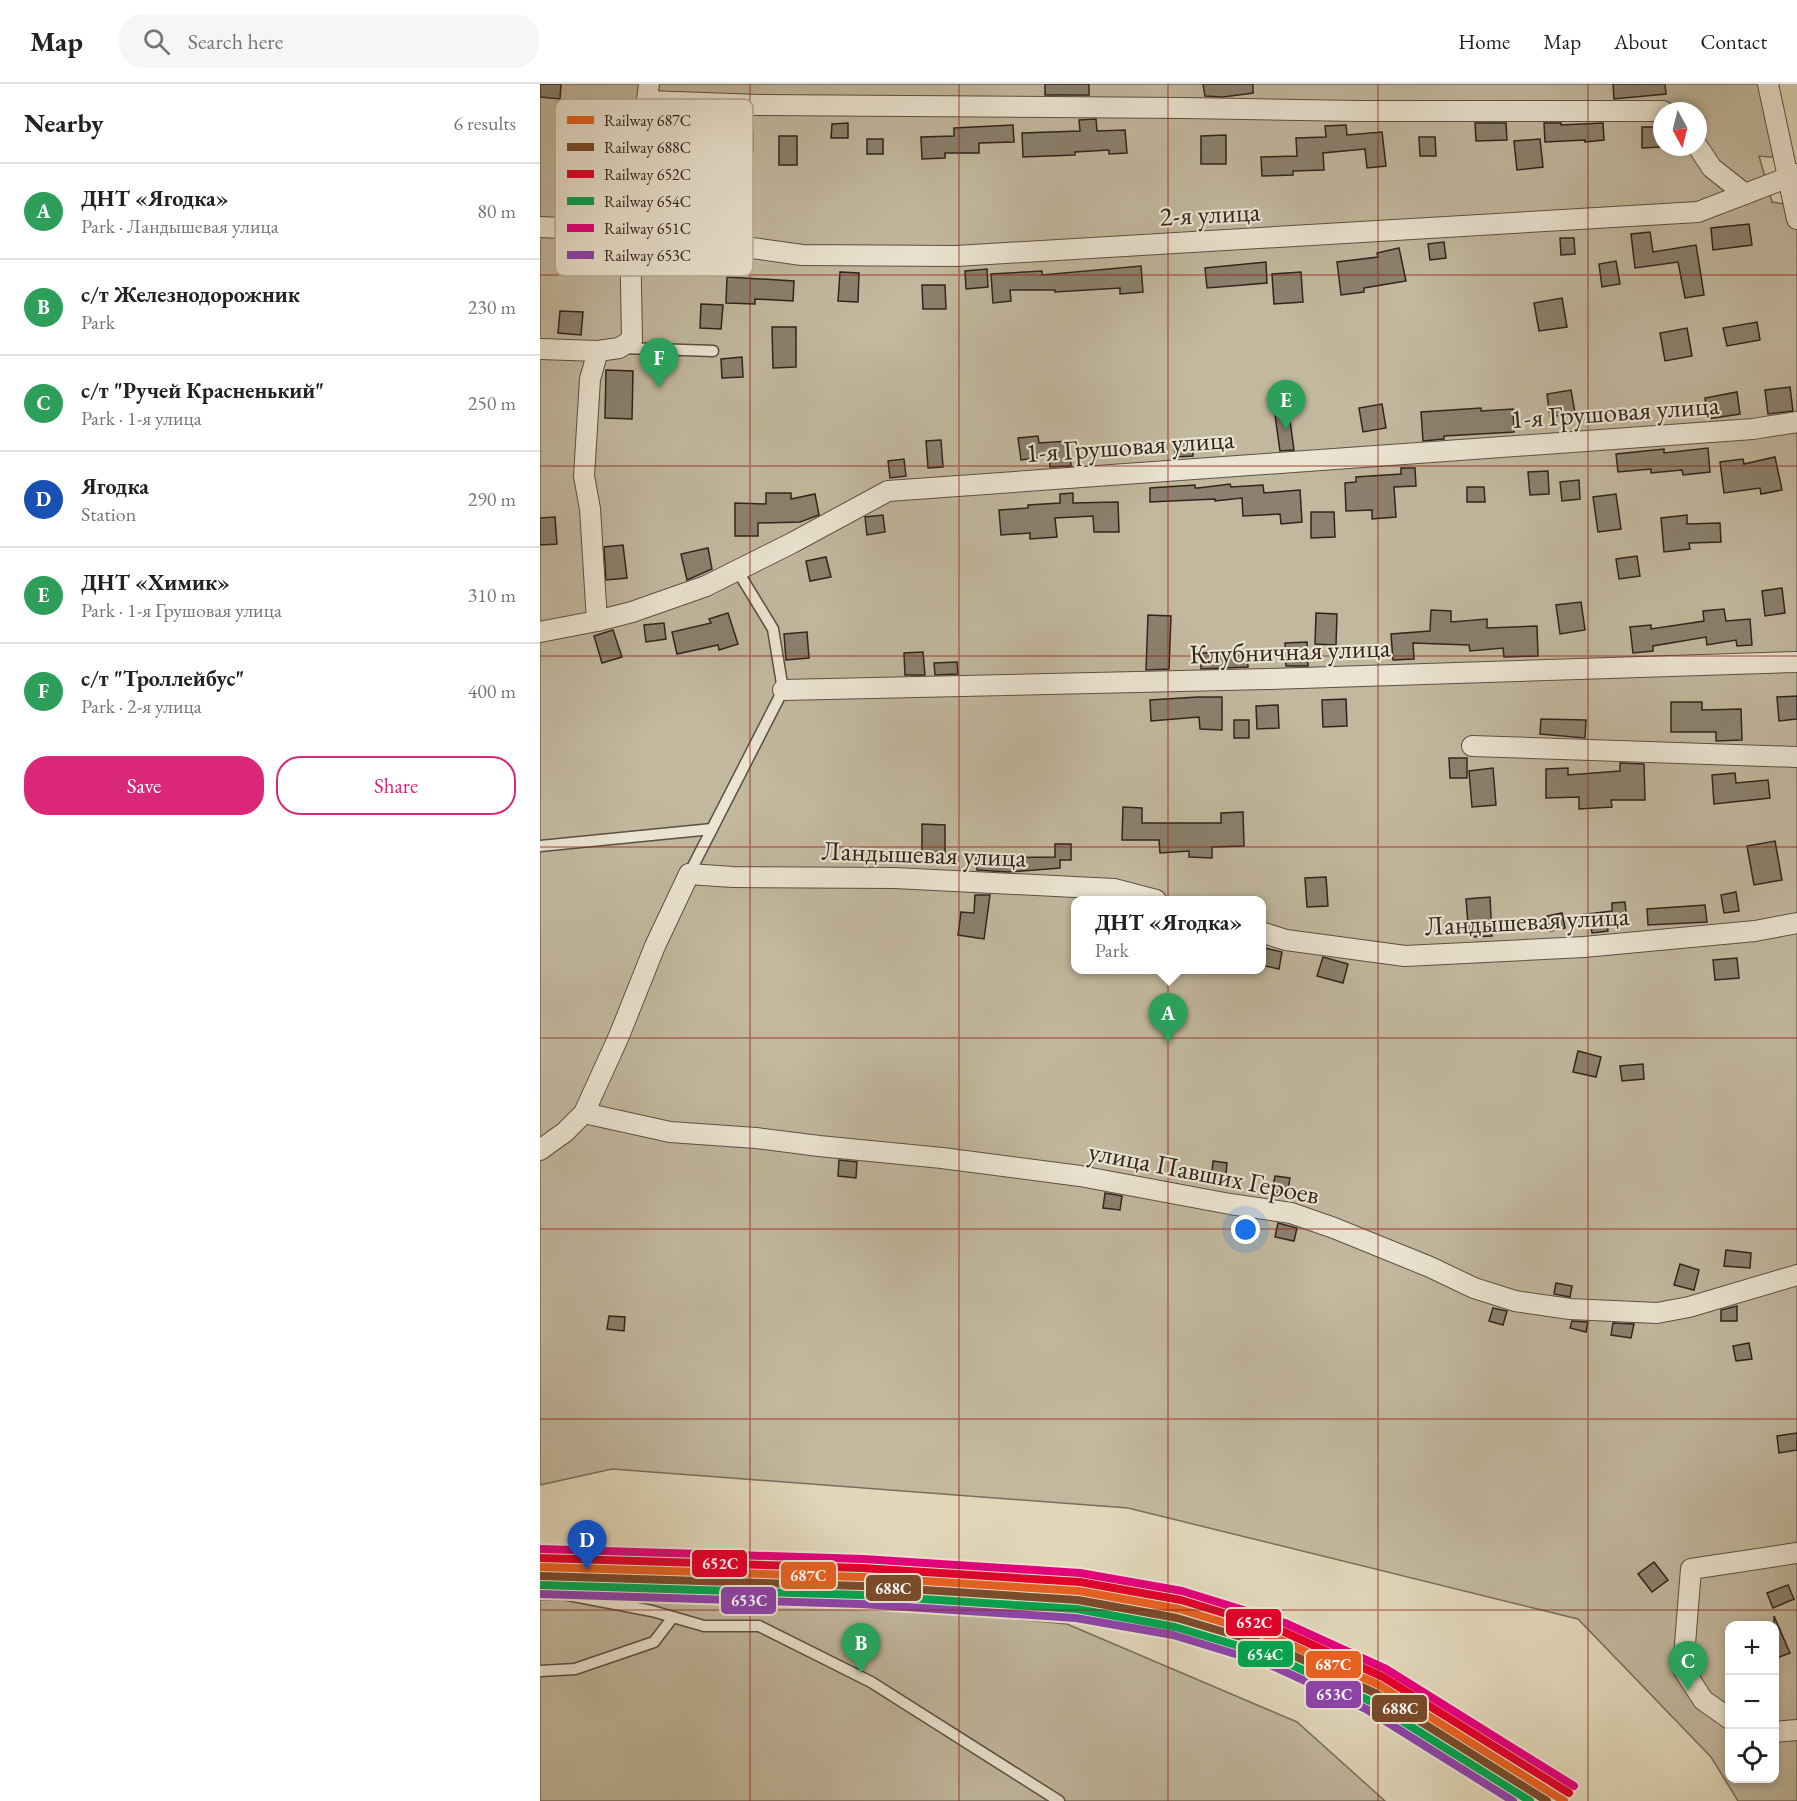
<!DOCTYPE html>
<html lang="en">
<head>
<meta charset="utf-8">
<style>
	:root { --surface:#fff; --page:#f6f6f6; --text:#222; --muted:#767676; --line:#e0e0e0; --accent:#db2777 }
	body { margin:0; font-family:"EB Garamond",serif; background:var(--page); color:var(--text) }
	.controls { position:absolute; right:18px; bottom:18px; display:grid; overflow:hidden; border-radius:12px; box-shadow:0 3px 9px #0003 }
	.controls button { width:54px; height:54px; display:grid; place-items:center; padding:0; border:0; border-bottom:2px solid var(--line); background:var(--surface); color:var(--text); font:30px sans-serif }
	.compass { position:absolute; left:1113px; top:18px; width:54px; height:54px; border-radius:50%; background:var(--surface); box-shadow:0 3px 9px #0003; rotate:173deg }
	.you { position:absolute; left:706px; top:1146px; width:21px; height:21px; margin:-15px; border:4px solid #fff; border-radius:50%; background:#1a73e8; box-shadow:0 0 0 9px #1a73e833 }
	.badge { display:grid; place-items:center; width:39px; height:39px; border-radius:50%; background:var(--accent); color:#fff; font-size:20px; font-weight:700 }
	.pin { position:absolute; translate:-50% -50px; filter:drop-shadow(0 2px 3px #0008) }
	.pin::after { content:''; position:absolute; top:32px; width:21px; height:18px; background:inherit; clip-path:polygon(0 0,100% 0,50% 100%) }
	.popup { position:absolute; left:531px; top:812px; width:195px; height:78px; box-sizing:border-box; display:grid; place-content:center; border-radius:12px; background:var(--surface); filter:drop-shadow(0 2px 4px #0005); font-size:20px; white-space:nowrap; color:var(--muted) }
	.popup b { font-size:22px; color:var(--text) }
	.popup::after { content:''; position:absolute; left:50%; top:100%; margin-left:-12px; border:12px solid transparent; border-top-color:var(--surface) }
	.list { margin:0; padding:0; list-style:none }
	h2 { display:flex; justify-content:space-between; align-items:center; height:78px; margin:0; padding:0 24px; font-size:26px }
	h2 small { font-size:20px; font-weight:400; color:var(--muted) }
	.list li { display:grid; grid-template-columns:39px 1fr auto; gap:18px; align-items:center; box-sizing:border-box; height:96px; padding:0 24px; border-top:2px solid var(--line) }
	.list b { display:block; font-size:22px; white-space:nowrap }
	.list p { margin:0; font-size:20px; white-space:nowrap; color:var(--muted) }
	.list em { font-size:20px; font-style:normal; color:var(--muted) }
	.actions { display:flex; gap:12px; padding:18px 24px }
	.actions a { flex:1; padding:14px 0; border:2px solid var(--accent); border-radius:24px; text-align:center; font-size:21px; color:var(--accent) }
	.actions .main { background:var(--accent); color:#fff }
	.icon { flex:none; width:33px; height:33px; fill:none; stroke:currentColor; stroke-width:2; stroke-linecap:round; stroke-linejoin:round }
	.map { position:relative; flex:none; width:1257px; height:1717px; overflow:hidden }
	header { display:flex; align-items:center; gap:36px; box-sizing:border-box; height:84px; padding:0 30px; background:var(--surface); border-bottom:2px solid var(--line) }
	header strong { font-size:28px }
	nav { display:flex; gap:33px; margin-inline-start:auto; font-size:21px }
	.search { width:420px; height:54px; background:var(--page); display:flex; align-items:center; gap:15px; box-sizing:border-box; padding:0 21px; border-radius:24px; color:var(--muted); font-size:22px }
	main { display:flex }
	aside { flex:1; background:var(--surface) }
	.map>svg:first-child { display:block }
</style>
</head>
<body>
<header>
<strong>Map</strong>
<div class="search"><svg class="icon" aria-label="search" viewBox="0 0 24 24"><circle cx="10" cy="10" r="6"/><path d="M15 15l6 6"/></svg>Search here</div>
<nav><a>Home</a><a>Map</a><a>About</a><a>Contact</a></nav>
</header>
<main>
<aside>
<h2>Nearby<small>6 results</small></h2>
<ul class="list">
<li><span class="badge" style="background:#2e9e5b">A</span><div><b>ДНТ «Ягодка»</b><p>Park · Ландышевая улица</p></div><em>80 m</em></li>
<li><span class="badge" style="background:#2e9e5b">B</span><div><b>с/т Железнодорожник</b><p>Park</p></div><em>230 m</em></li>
<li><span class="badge" style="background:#2e9e5b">C</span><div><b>с/т &quot;Ручей Красненький&quot;</b><p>Park · 1-я улица</p></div><em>250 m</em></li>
<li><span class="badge" style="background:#1a4fb4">D</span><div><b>Ягодка</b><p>Station</p></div><em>290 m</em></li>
<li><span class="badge" style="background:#2e9e5b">E</span><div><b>ДНТ «Химик»</b><p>Park · 1-я Грушовая улица</p></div><em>310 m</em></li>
<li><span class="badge" style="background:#2e9e5b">F</span><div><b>с/т &quot;Троллейбус&quot;</b><p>Park · 2-я улица</p></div><em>400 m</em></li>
</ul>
<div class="actions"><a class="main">Save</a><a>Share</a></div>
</aside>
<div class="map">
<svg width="1257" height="1717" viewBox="0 0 1257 1717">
	<rect width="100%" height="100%" fill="#e0d6b8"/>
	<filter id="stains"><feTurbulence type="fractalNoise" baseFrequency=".00333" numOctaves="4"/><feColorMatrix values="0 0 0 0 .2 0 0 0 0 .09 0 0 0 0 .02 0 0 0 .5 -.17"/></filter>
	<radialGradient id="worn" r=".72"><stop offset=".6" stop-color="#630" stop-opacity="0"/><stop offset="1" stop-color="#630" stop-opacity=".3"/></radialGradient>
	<g fill="#c2b89e" stroke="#786e5e" stroke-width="1.5" fill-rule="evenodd">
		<path d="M0,0h1227l13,74 -21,-2 13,46 19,3 6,26v1570h-59l-27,-44 -133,-138 -450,-111 -516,-39 -72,16zM1122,27h36v36h-36zM535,816h186v70h-186zM1190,1542h44v152h-44z"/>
		<polygon points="0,1501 289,1518 527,1540 757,1638 845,1717 0,1717"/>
	</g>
	<g fill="#8b816e" stroke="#2f241d" stroke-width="1.5">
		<polygon points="0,0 21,0 20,15 0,13"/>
		<rect x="505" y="0" width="44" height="11"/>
		<polygon points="663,0 713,0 713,9 683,13 665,12"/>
		<polygon points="1073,0 1125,0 1126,10 1074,15"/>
		<polygon points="74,32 88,33 87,80 73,79"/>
		<polygon points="136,35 153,35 154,58 136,58"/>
		<polygon points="556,35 557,47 585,46 587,69 569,70 569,66 535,68 535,71 483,73 482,49 540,47 539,36"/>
		<polygon points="308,39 308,54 291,54 292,40"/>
		<polygon points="935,39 966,39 967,56 936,57"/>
		<polygon points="1004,39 1021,39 1021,41 1063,39 1064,56 1045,58 1045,56 1005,58"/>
		<polygon points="473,41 474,58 439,59 439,69 405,69 405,74 382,75 381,53 414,52 414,44"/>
		<polygon points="806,41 807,51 842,48 846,82 827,84 825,65 783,69 784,86 753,87 753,91 722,92 721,73 757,72 756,54 786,53 785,42"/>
		<polygon points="1102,43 1121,43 1121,63 1102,64"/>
		<rect x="194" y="49" width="19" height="18"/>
		<polygon points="686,51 686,80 661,80 661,52"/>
		<rect x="239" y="52" width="18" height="29"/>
		<polygon points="879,53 895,53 896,72 880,72"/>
		<rect x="327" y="55" width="16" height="15"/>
		<polygon points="1000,55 1003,83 977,86 974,57"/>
		<polygon points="1209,140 1212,161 1173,166 1171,144"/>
		<polygon points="1110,148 1113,168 1156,161 1164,211 1145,214 1138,178 1095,184 1091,150"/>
		<polygon points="1020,154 1034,154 1035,170 1021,171"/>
		<polygon points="904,158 906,174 890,176 888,160"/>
		<polygon points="859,164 866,197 824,204 824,208 801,211 797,178 838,173 837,169"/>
		<polygon points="1076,177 1080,200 1062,203 1059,180"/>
		<polygon points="726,178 727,199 667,204 665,184"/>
		<polygon points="601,182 603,208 580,210 580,204 515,208 515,206 470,206 471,217 453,219 451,190 502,187 502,191"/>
		<polygon points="447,185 448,203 426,205 425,187"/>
		<polygon points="300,188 319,189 318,218 298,217"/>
		<polygon points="761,188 763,218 734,220 732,190"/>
		<polygon points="187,193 254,197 253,217 215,215 215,220 186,219"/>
		<polygon points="382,201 405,201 406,225 383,225"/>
		<polygon points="1022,214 1027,243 999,247 994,219"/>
		<polygon points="161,220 183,221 181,245 160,244"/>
		<polygon points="20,227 43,228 41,251 18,249"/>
		<polygon points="1217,238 1220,256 1187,262 1183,244"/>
		<polygon points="232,243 256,243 256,283 233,284"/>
		<polygon points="1147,244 1152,272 1125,277 1120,249"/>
		<polygon points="202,273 203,293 182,294 181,275"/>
		<polygon points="66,286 93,287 92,335 65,334"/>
		<polygon points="1250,303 1253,327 1228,330 1225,306"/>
		<polygon points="1031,306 1035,329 1010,333 1007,310"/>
		<polygon points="1197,308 1200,330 1168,335 1165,314"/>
		<polygon points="842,320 846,344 823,348 819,324"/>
		<polygon points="941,324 941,327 973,325 974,348 904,352 904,355 883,357 881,328"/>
		<polygon points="749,329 754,366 740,367 735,331"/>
		<polygon points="498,352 499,359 529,357 531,382 510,383 509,372 481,376 478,354"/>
		<polygon points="401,356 403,383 388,384 386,357"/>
		<polygon points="652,356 653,372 635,373 634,357"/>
		<polygon points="1168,364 1170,388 1143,391 1142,386 1111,389 1111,385 1078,388 1076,370 1124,365 1124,369"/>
		<polygon points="1235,373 1242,406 1221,410 1220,404 1184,409 1180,378 1203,375 1204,380"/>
		<polygon points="364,375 366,392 350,394 348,377"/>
		<polygon points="861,384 875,384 876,402 854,403 856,433 832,435 832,426 806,427 805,399 816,398 816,393 861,390"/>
		<polygon points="1008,387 1009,410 990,411 988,388"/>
		<polygon points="1039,396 1040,415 1022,417 1020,398"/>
		<polygon points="690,400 691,403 723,401 724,409 760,406 762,438 741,440 740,430 703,432 702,414 675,417 675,415 610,418 610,404 655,401 655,404 658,404"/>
		<polygon points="927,403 944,403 945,418 927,418"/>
		<polygon points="226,409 251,409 251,415 275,410 279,431 260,438 218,439 218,452 195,452 195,419 226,420"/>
		<polygon points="533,409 533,419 578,418 579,448 554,448 553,432 515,434 517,453 490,455 490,449 461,451 459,426 488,424 488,421 520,419 520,410"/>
		<polygon points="1076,410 1081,445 1058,448 1053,413"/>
		<polygon points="771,428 794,428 795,453 771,454"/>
		<polygon points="343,431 345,448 327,451 325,433"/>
		<polygon points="1147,431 1147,440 1180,439 1181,458 1149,459 1150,465 1124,468 1121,434"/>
		<polygon points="15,433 17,460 0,461 0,434"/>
		<polygon points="83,461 87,494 66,496 64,463"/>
		<polygon points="168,464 172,485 147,496 141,470"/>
		<polygon points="1097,472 1100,492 1079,495 1076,475"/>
		<polygon points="286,473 291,493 270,497 266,477"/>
		<polygon points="1242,504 1245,529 1225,532 1222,507"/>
		<polygon points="1041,518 1045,546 1020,550 1016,521"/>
		<polygon points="1184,525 1186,537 1210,535 1212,561 1197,562 1196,556 1167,561 1166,553 1113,562 1113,567 1093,569 1090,543 1111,541 1111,545 1164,537 1163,527"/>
		<polygon points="891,526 911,527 911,538 947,535 947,544 997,542 998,572 964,573 963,564 930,567 929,561 873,559 874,575 853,576 851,550 890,547"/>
		<polygon points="188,529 198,560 179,566 178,561 137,570 132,548 171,539 169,535"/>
		<polygon points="776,529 797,530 796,561 775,560"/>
		<polygon points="608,531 631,532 629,585 606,586"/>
		<polygon points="124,539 126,555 106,558 104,541"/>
		<polygon points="73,546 82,573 62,579 54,552"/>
		<polygon points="267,548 269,574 246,576 244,550"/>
		<polygon points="767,558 768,582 746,582 745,559"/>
		<polygon points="383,568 385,591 365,591 364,569"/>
		<polygon points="707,568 708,583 661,585 661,569"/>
		<polygon points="417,578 418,590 395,591 394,579"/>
		<polygon points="1257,612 1257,635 1239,637 1237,613"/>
		<polygon points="658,613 682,613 682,646 660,645 659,633 611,637 610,616"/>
		<polygon points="806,615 807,642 783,643 782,616"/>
		<polygon points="1131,618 1162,618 1162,626 1201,625 1202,656 1176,657 1176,648 1131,648"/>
		<polygon points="738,621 739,644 717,645 716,622"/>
		<polygon points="1001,635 1046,636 1045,654 1000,650"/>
		<rect x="694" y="636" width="15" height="18"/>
		<polygon points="909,674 927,674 927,694 910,694"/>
		<polygon points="1080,679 1104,680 1105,716 1071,716 1072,723 1039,725 1039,713 1006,714 1006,685 1028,684 1028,691 1080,687"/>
		<polygon points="953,684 956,721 932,723 929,687"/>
		<polygon points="1195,689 1196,699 1228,696 1230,714 1174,720 1172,691"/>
		<polygon points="583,723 602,724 602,739 681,739 681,729 703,728 704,762 672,763 672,774 649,773 649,767 620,769 619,756 582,756"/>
		<polygon points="382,740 405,741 405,774 382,774"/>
		<polygon points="1235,757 1242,796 1214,801 1207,762"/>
		<polygon points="515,760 531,760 531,776 520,776 520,784 468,788 437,786 436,774 515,773"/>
		<polygon points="786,793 788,822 767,823 765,794"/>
		<polygon points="1196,808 1199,827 1184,829 1181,811"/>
		<polygon points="435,811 450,811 444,855 418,851 421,828 434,829"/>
		<polygon points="950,813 952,852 929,853 926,815"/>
		<polygon points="1085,818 1087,839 1067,840 1068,847 1052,849 1051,842 1041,842 1040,831 1072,827 1072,819"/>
		<polygon points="1165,821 1167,838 1108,841 1107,825"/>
		<polygon points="1022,829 1025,844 1010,847 1007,832"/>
		<polygon points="725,864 742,868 739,885 721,881"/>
		<polygon points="783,873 808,880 803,899 777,892"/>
		<polygon points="1197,874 1199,894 1175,896 1173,876"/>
		<polygon points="1038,967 1061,973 1056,993 1033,988"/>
		<polygon points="1103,980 1104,995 1082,997 1080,982"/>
		<polygon points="299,1076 317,1078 316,1094 298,1092"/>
		<polygon points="673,1077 687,1079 685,1100 671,1098"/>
		<polygon points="735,1092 750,1094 747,1111 732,1108"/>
		<polygon points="565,1109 582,1112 580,1126 563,1124"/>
		<polygon points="738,1139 757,1144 754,1157 735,1153"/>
		<polygon points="1186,1166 1211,1169 1210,1184 1184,1182"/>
		<polygon points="1140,1180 1159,1186 1154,1206 1134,1201"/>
		<polygon points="1016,1199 1032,1202 1030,1213 1014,1210"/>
		<polygon points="1197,1222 1197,1237 1181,1237 1181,1226"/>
		<polygon points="953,1224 967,1227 963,1241 949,1237"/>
		<polygon points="69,1232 85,1233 84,1247 67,1245"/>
		<polygon points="1032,1237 1048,1238 1046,1248 1030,1244"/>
		<polygon points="1073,1239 1094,1240 1091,1254 1071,1251"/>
		<polygon points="1209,1259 1212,1275 1196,1277 1193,1262"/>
		<polygon points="1257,1349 1257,1366 1239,1369 1237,1352"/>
		<polygon points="1114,1478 1128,1496 1112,1508 1098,1490"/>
		<polygon points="1248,1501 1254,1515 1233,1524 1227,1509"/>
		<polygon points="1234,1532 1250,1569 1234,1575"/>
	</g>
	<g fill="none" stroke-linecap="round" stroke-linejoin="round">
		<g stroke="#5b5044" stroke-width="13">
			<g id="service">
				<polyline points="83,264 173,267"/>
				<polyline points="0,762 172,745"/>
				<polyline points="149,790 243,606 233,545 197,486"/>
				<polyline points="0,1510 23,1510 112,1527 164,1542 219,1542 331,1598 519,1717"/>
				<polyline points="0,1587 35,1585 114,1558 133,1533"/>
			</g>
		</g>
		<g stroke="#5b5044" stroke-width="22">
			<g id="minor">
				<polyline points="1228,0 1257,135"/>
				<polyline points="108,17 219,21 645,24 818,27 1123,27"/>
				<polyline points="1158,63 1172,84 1205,110"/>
				<polyline points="0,143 90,147 262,171 416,172 1158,128 1257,90"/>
				<polyline points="0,265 58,267 79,264 92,256 90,147 109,0"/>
				<polyline points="57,537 50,425 44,392 50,295 58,267"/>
				<polyline points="0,548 57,537 92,528 166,502 252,459 348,407 1213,345 1257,338"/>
				<polyline points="243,606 728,595 1257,578"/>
				<polyline points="932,662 1257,673"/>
				<polyline points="721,848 746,856 865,872 1044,863 1215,847 1257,839"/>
				<polyline points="44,1029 130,1048 216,1054 279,1062 402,1074 540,1092 690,1120 751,1129 794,1144 890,1183 934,1204 975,1217 1030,1225 1117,1229 1149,1223 1257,1191"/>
				<polyline points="0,1066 25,1048 44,1029 79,952 115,862 149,790 193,793 355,794 574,805 616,816"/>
				<polyline points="1190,1635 1163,1616 1143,1585 1151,1485 1257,1469"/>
				<polyline points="1234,1648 1257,1646"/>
			</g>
		</g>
		<use href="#service" stroke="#ebe4d1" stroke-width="10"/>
		<use href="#minor" stroke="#ebe4d1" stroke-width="20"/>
		<g stroke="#ebe4d1" stroke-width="12">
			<polyline id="rail-1" points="0,1483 322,1493 539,1507 639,1525 738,1555 839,1601 1024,1717"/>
		</g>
		<g stroke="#ebe4d1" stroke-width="12">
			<polyline id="rail-2" points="0,1492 322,1502 538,1516 637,1534 735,1563 835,1609 1007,1717"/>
		</g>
		<g stroke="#ebe4d1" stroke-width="12">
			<polyline id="rail-3" points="0,1474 322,1484 540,1498 641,1516 742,1547 843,1593 1029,1709"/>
		</g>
		<g stroke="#ebe4d1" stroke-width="12">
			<polyline id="rail-4" points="0,1501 321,1511 537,1525 635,1543 732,1572 830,1617 990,1717"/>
		</g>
		<g stroke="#ebe4d1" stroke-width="12">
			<polyline id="rail-5" points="1,1465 323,1475 540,1489 642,1507 745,1539 846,1585 1034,1702"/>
		</g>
		<g stroke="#ebe4d1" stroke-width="12">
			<polyline id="rail-6" points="0,1510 321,1520 536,1534 633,1551 728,1580 826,1625 973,1717"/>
		</g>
		<use href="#rail-1" stroke="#e86222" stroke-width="8"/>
		<use href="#rail-2" stroke="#7a4b2a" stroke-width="8"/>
		<use href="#rail-3" stroke="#e4002b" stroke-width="8"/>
		<use href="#rail-4" stroke="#00a651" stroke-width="8"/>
		<use href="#rail-5" stroke="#e5007d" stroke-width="8"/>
		<use href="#rail-6" stroke="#8e44ad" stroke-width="8"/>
	</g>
	<path fill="none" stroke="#8f2418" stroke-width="1.5" stroke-opacity="0.55" d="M210,0v1717M419,0v1717M628,0v1717M838,0v1717M1048,0v1717M0,191h1257M0,382h1257M0,572h1257M0,763h1257M0,954h1257M0,1145h1257M0,1335h1257M0,1526h1257"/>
	<g text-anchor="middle" stroke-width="4.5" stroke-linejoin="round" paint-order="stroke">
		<g font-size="27" fill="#2f241d" stroke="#ebe4d1">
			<text transform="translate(670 130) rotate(-3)" y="9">2-я улица</text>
			<text transform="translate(1075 328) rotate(-4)" y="9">1-я Грушовая улица</text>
			<text transform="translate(590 362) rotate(-4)" y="9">1-я Грушовая улица</text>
			<text transform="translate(750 567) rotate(-2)" y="9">Клубничная улица</text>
			<text transform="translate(384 770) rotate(2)" y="9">Ландышевая улица</text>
			<text transform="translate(987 837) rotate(-3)" y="9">Ландышевая улица</text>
			<text transform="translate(664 1089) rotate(11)" y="9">улица Павших Героев</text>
		</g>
	</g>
	<rect x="15" y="15" width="198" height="177" rx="9" fill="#ebe4d1" stroke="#b3aa9b" stroke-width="1.5"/>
	<rect x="27" y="32" width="27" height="8" fill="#e86222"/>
	<rect x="27" y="59" width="27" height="8" fill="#7a4b2a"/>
	<rect x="27" y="86" width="27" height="8" fill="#e4002b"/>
	<rect x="27" y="113" width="27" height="8" fill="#00a651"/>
	<rect x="27" y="140" width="27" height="8" fill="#e5007d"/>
	<rect x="27" y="167" width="27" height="8" fill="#8e44ad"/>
	<g font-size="16" fill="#2f241d">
		<text x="64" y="42">Railway 687С</text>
		<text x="64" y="69">Railway 688С</text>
		<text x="64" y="96">Railway 652С</text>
		<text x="64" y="123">Railway 654С</text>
		<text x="64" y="150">Railway 651С</text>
		<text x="64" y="177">Railway 653С</text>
	</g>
	<g stroke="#ebe4d1" stroke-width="2">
		<rect x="151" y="1465" width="57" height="29" rx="6" fill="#e4002b"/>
		<rect x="240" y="1477" width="57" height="29" rx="6" fill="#e86222"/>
		<rect x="325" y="1490" width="57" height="28" rx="6" fill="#7a4b2a"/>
		<rect x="180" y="1502" width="57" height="29" rx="6" fill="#8e44ad"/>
		<rect x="685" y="1524" width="57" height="29" rx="6" fill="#e4002b"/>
		<rect x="697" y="1556" width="57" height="28" rx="6" fill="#00a651"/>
		<rect x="765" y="1566" width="57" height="29" rx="6" fill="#e86222"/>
		<rect x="765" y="1596" width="57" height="29" rx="6" fill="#8e44ad"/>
		<rect x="831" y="1610" width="57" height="29" rx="6" fill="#7a4b2a"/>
	</g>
	<g font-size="16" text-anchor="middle" font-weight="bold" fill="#fff">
		<text x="180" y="1485">652С</text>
		<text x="268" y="1497">687С</text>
		<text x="353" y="1510">688С</text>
		<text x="209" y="1522">653С</text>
		<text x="714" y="1544">652С</text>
		<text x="725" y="1576">654С</text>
		<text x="793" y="1586">687С</text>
		<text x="794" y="1616">653С</text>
		<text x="860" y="1630">688С</text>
	</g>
	<rect width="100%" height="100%" filter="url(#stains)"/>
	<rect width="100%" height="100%" fill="url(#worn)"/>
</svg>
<div class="controls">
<button>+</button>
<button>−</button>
<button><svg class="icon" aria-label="locate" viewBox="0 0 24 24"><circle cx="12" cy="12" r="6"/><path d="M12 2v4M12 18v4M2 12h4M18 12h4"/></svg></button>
</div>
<svg class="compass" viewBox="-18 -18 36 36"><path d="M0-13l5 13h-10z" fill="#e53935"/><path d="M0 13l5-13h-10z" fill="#767676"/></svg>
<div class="you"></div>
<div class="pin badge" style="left:628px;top:959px;background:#2e9e5b">A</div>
<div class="popup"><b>ДНТ «Ягодка»</b>Park</div>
<div class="pin badge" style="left:321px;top:1589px;background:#2e9e5b">B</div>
<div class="pin badge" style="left:1148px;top:1607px;background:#2e9e5b">C</div>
<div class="pin badge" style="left:47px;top:1486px;background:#1a4fb4">D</div>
<div class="pin badge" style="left:746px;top:346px;background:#2e9e5b">E</div>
<div class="pin badge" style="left:119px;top:304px;background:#2e9e5b">F</div>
</div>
</main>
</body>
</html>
